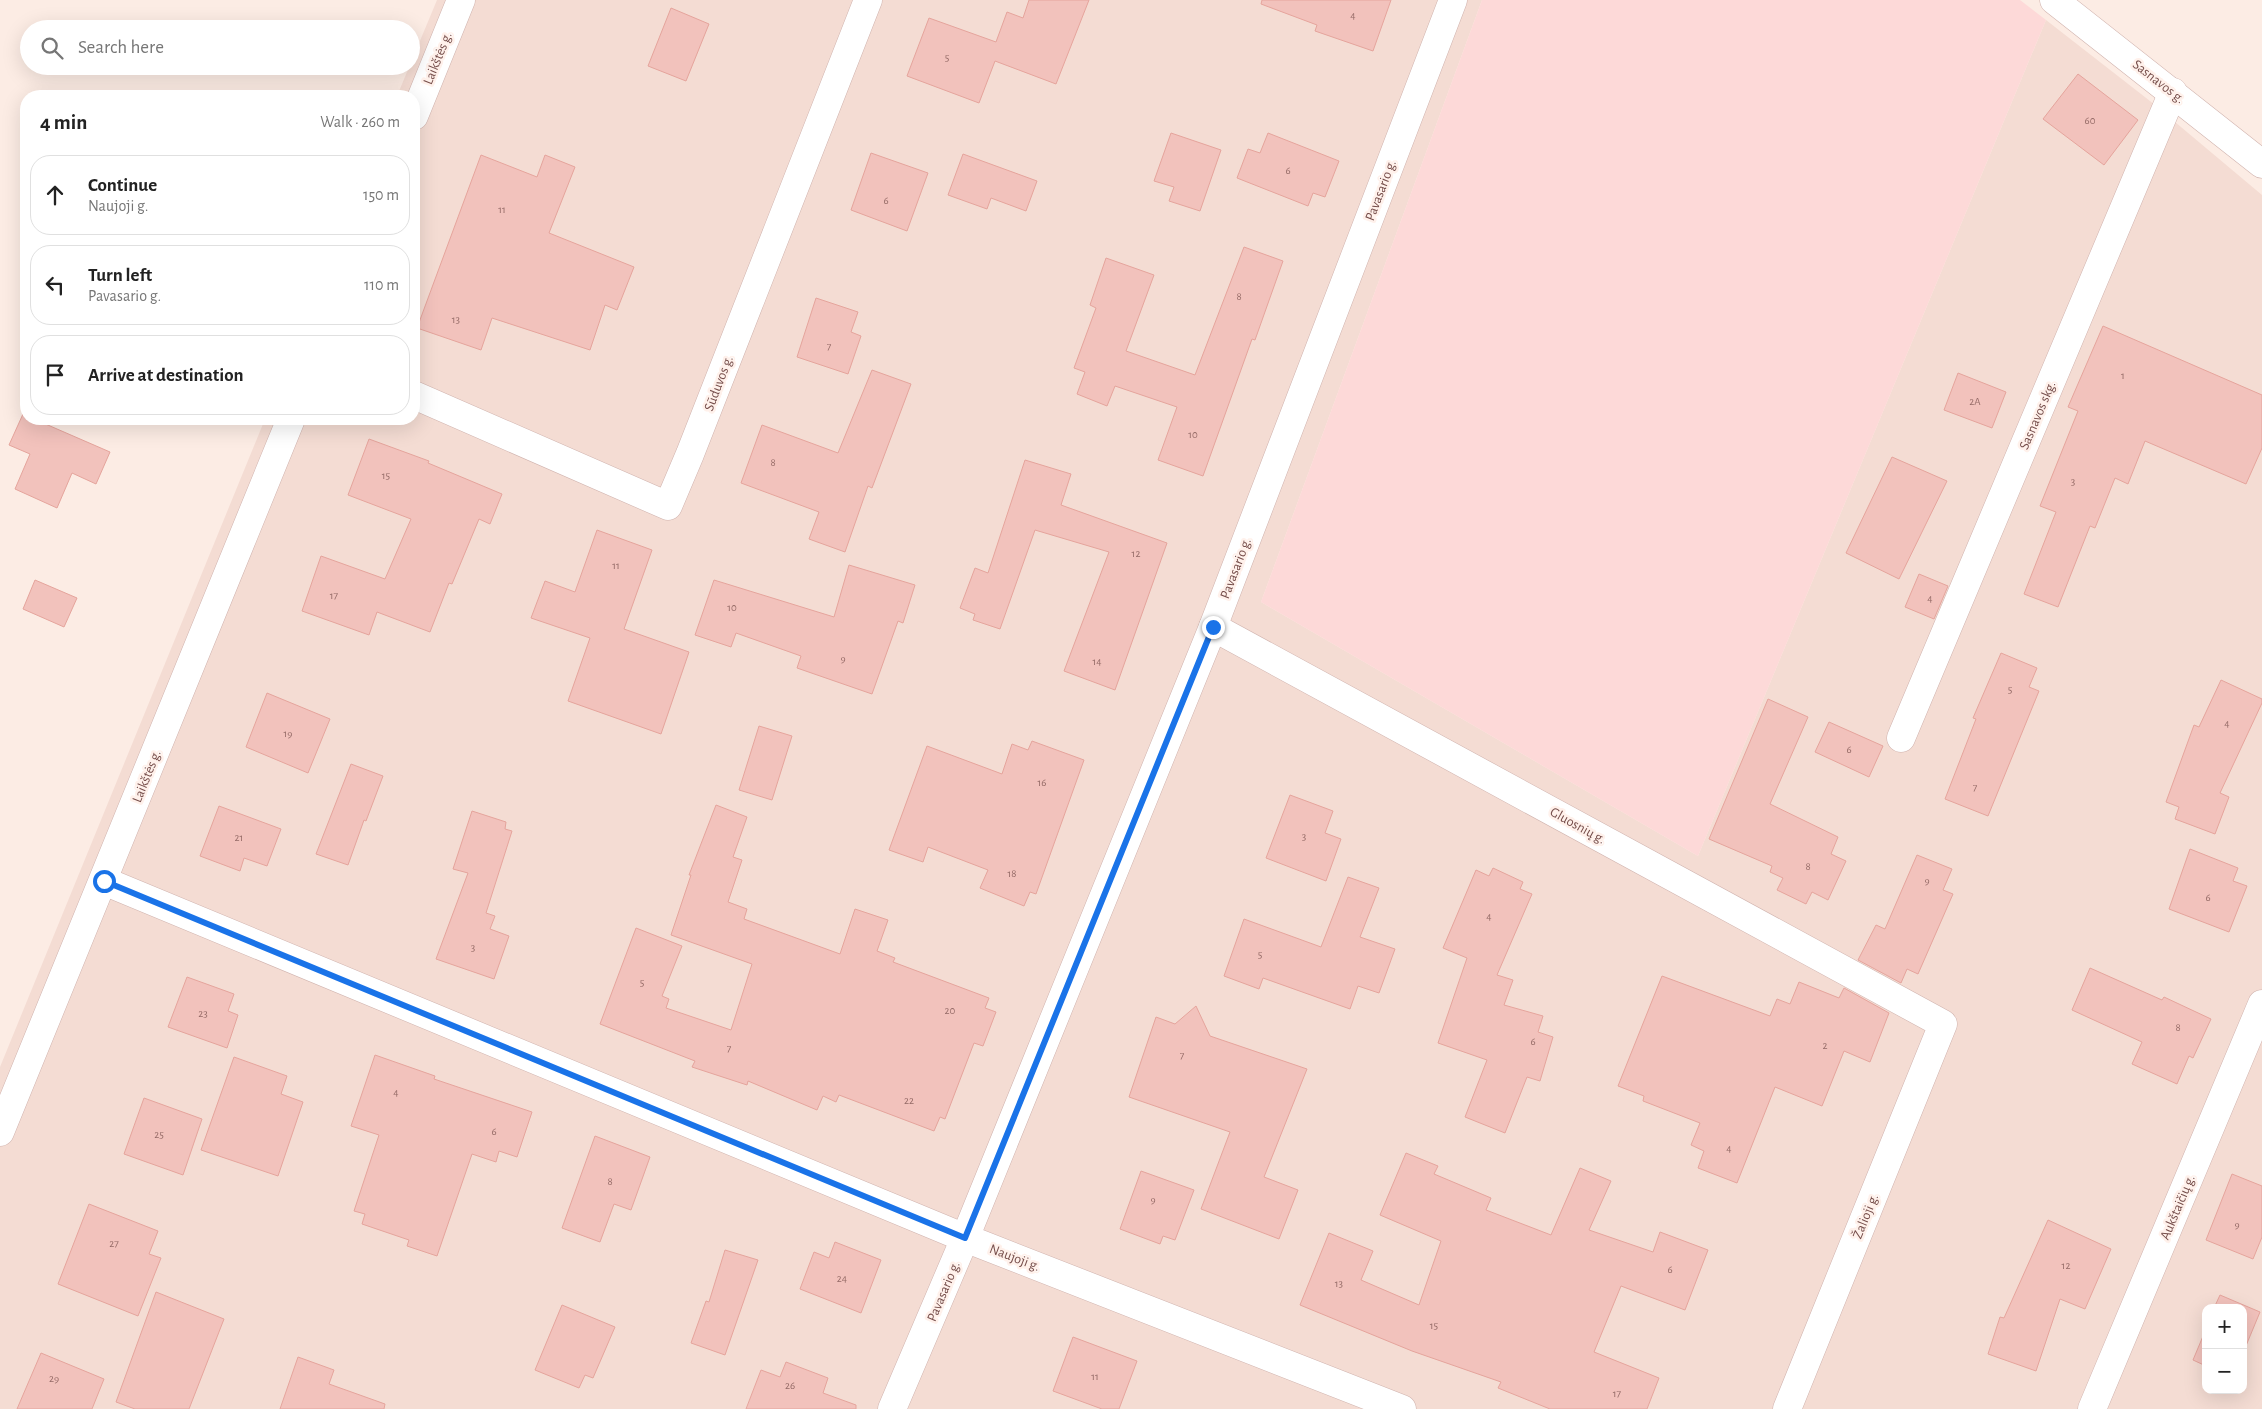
<!DOCTYPE html>
<html lang="en">
<head>
<meta charset="utf-8">
<style>
	:root { --surface:#fff; --page:#f2f2f2; --text:#222; --muted:#767676; --line:#e0e0e0 }
	body { margin:0; font-family:"Alegreya Sans",sans-serif; background:var(--page); color:var(--text) }
	.controls { position:absolute; right:15px; bottom:15px; display:grid; overflow:hidden; border-radius:10px; box-shadow:0 5px 20px #0002 }
	.controls button { width:45px; height:45px; display:grid; place-items:center; padding:0; border:0; border-bottom:1px solid var(--line); background:var(--surface); color:var(--text); font:25px sans-serif }
	.stop { position:absolute; width:15px; height:15px; margin:-11px; border:4px solid #1a73e8; border-radius:50%; background:#fff }
	.stop.end { background:#1a73e8; border-color:#fff; box-shadow:0 1px 5px #0008 }
	.list { margin:0; padding:0; list-style:none }
	h2 { display:flex; justify-content:space-between; align-items:center; height:65px; margin:0; padding:0 20px; font-size:21px }
	h2 small { font-size:16px; font-weight:400; color:var(--muted) }
	.list li { display:grid; grid-template-columns:32px 1fr auto; gap:15px; align-items:center; box-sizing:border-box; height:80px; margin:0 10px 10px; padding:0 10px; border:1px solid var(--line); border-radius:20px }
	.list b { display:block; font-size:19px; white-space:nowrap }
	.list p { margin:0; font-size:16px; white-space:nowrap; color:var(--muted) }
	.list em { font-size:16px; font-style:normal; color:var(--muted) }
	.icon { flex:none; width:28px; height:28px; fill:none; stroke:currentColor; stroke-width:2; stroke-linecap:round; stroke-linejoin:round }
	.map { position:relative; flex:none; width:2262px; height:1409px; overflow:hidden }
	.search { position:absolute; background:var(--surface); box-shadow:0 5px 20px #0002; left:20px; top:20px; width:400px; height:55px; display:flex; align-items:center; gap:12px; box-sizing:border-box; padding:0 18px; border-radius:28px; color:var(--muted); font-size:19px }
	.panel { position:absolute; background:var(--surface); box-shadow:0 5px 20px #0002; left:20px; top:90px; width:400px; height:335px; border-radius:20px }
	.map>svg:first-child { display:block }
</style>
</head>
<body>
<div class="map">
<svg width="2262" height="1409" viewBox="0 0 2262 1409">
	<rect width="100%" height="100%" fill="#fcece4"/>
	<path fill="#f4dcd3" fill-rule="evenodd" d="M437,0h1045l-221,602 437,254 348,-836 104,81 112,94v1214h-2262v-342l265,-648h149v-323h-17zM2206,1308h37v82h-37z"/>
	<polygon fill="#fdd9d8" points="1482,0 2020,0 2046,20 1698,856 1261,602"/>
	<g fill="#f2c2bc" stroke="#e5a49c">
		<polygon points="1029,0 1089,0 1056,84 995,61 979,103 907,76 929,18 996,42 1007,12 1023,18"/>
		<polygon points="1262,0 1391,0 1373,51 1315,31 1317,25 1261,4"/>
		<polygon points="671,8 709,24 686,81 648,66"/>
		<polygon points="2078,74 2138,120 2104,165 2043,119"/>
		<polygon points="1171,133 1221,150 1200,211 1169,201 1174,187 1154,181"/>
		<polygon points="1268,133 1339,161 1325,197 1313,193 1308,206 1237,178 1248,149 1260,153"/>
		<polygon points="871,153 928,173 907,231 851,210"/>
		<polygon points="963,154 1037,181 1026,211 991,198 987,209 948,195"/>
		<polygon points="481,155 537,177 545,155 575,167 549,233 634,267 617,310 605,305 590,350 492,318 481,350 417,328"/>
		<polygon points="1244,247 1283,261 1255,340 1252,339 1203,476 1158,460 1177,407 1115,386 1107,406 1077,394 1085,372 1074,368 1096,308 1090,305 1106,258 1154,275 1126,351 1195,375"/>
		<polygon points="816,298 858,312 851,332 861,336 848,374 797,357"/>
		<polygon points="2103,326 2262,395 2262,448 2246,484 2145,441 2128,484 2115,478 2095,528 2090,526 2058,607 2024,594 2056,512 2040,506 2078,411 2068,407"/>
		<polygon points="872,370 911,384 872,488 868,486 845,552 809,539 819,512 741,483 762,425 838,453"/>
		<polygon points="1958,373 2006,392 1992,428 1944,410"/>
		<polygon points="23,414 26,416 26,419 34,419 110,452 96,484 72,473 57,508 15,489 30,454 9,445"/>
		<polygon points="369,439 429,461 428,463 502,494 490,524 479,519 452,584 449,583 430,632 377,612 369,635 302,611 321,556 385,579 411,519 348,495"/>
		<polygon points="1892,457 1947,481 1899,579 1846,553"/>
		<polygon points="1025,460 1071,474 1061,505 1167,543 1115,690 1064,671 1109,552 1035,530 1000,629 973,620 975,614 960,608 975,568 988,573"/>
		<polygon points="597,530 652,550 624,629 689,652 661,734 568,701 590,638 531,618 545,581 575,592"/>
		<polygon points="849,565 915,585 903,623 898,621 872,694 797,668 801,656 736,633 731,647 695,635 714,580 834,617"/>
		<polygon points="1919,574 1948,586 1934,619 1905,607"/>
		<polygon points="35,580 77,598 64,627 23,609"/>
		<polygon points="2001,653 2037,668 2029,687 2039,691 1988,816 1945,799 1976,719 1973,718"/>
		<polygon points="2221,680 2262,699 2262,703 2220,793 2229,797 2215,834 2175,819 2179,807 2166,802 2194,725 2199,727"/>
		<polygon points="267,693 330,719 308,773 246,747"/>
		<polygon points="1768,699 1808,717 1770,804 1838,837 1831,854 1846,861 1828,900 1812,892 1806,904 1777,890 1783,878 1770,872 1772,866 1709,839"/>
		<polygon points="1829,722 1883,746 1869,777 1815,752"/>
		<polygon points="759,726 792,736 772,800 739,790"/>
		<polygon points="1032,741 1084,760 1036,894 1030,892 1024,906 980,888 988,870 928,847 923,862 889,850 927,746 1002,774 1012,744 1028,750"/>
		<polygon points="351,764 383,776 366,821 364,820 348,865 316,854"/>
		<polygon points="1290,795 1333,811 1325,833 1341,839 1326,881 1266,858"/>
		<polygon points="716,805 747,817 733,857 742,860 728,902 747,909 744,919 840,954 855,909 888,920 877,951 895,958 893,962 989,998 985,1008 996,1012 983,1046 974,1043 945,1119 940,1117 934,1131 839,1095 836,1102 823,1096 817,1110 748,1081 747,1085 692,1067 695,1061 600,1024 636,928 682,946 662,996 669,999 666,1008 731,1030 752,964 671,935 691,875 689,875"/>
		<polygon points="219,806 281,829 267,866 244,858 240,871 200,856"/>
		<polygon points="472,811 506,822 505,829 512,831 486,913 495,916 490,929 509,936 494,979 436,959 468,873 453,869"/>
		<polygon points="2190,849 2238,868 2233,881 2247,886 2229,932 2169,909"/>
		<polygon points="1917,855 1952,869 1943,890 1953,894 1918,974 1907,969 1901,983 1858,960 1876,925 1885,929"/>
		<polygon points="1493,868 1523,882 1520,889 1532,894 1497,975 1513,980 1504,1005 1543,1016 1538,1032 1553,1037 1540,1081 1527,1077 1505,1133 1465,1117 1487,1060 1438,1043 1467,958 1443,948 1476,870 1489,876"/>
		<polygon points="1348,877 1379,888 1360,937 1395,949 1379,993 1358,986 1350,1009 1263,978 1259,989 1224,976 1244,919 1321,947"/>
		<polygon points="2090,968 2162,1000 2164,997 2211,1019 2193,1058 2189,1056 2177,1084 2132,1064 2142,1042 2072,1010"/>
		<polygon points="1662,976 1770,1016 1777,999 1790,1004 1799,982 1839,998 1844,988 1889,1013 1870,1062 1844,1051 1822,1106 1775,1087 1737,1183 1698,1168 1704,1151 1691,1145 1700,1123 1643,1101 1644,1096 1618,1086"/>
		<polygon points="187,977 234,994 228,1011 238,1015 227,1048 168,1027"/>
		<polygon points="1196,1006 1210,1036 1307,1069 1264,1177 1298,1190 1279,1239 1201,1209 1230,1132 1129,1097 1156,1017 1175,1024"/>
		<polygon points="375,1055 435,1076 434,1079 532,1112 517,1157 499,1151 496,1162 472,1154 437,1256 407,1246 409,1240 362,1224 365,1214 354,1211 379,1135 351,1126"/>
		<polygon points="234,1057 287,1076 281,1094 303,1102 278,1176 201,1150"/>
		<polygon points="144,1098 202,1119 183,1175 124,1154"/>
		<polygon points="595,1136 650,1157 631,1210 614,1204 600,1242 562,1228"/>
		<polygon points="1406,1153 1438,1166 1434,1174 1491,1198 1486,1210 1551,1235 1580,1168 1611,1181 1589,1230 1653,1252 1660,1232 1708,1250 1685,1310 1621,1286 1594,1352 1659,1378 1647,1409 1550,1409 1498,1388 1501,1382 1412,1351 1300,1305 1329,1233 1373,1251 1361,1280 1419,1305 1441,1241 1380,1215"/>
		<polygon points="1141,1171 1194,1190 1175,1240 1163,1236 1160,1244 1120,1229"/>
		<polygon points="2232,1174 2262,1186 2262,1237 2253,1259 2206,1240"/>
		<polygon points="89,1204 158,1231 149,1254 161,1258 138,1316 58,1284"/>
		<polygon points="2048,1220 2111,1249 2085,1309 2060,1299 2036,1371 1988,1354 2000,1317 2004,1318"/>
		<polygon points="835,1242 881,1260 861,1313 800,1289 814,1252 829,1258"/>
		<polygon points="725,1250 758,1260 725,1355 691,1343 706,1301 709,1302"/>
		<polygon points="156,1292 224,1319 189,1409 135,1409 116,1402"/>
		<polygon points="2220,1295 2260,1312 2243,1353 2243,1308 2214,1308"/>
		<polygon points="562,1305 615,1327 593,1378 585,1375 579,1388 535,1370"/>
		<polygon points="2206,1329 2206,1366 2193,1360"/>
		<polygon points="1073,1337 1137,1361 1119,1409 1102,1409 1053,1391"/>
		<polygon points="41,1353 104,1379 92,1409 17,1409"/>
		<polygon points="298,1357 334,1370 329,1384 385,1404 384,1409 280,1409"/>
		<polygon points="786,1362 828,1378 823,1393 856,1405 856,1409 746,1409 761,1370 780,1377"/>
	</g>
	<g fill="none" stroke-linecap="round" stroke-linejoin="round">
		<g stroke="#d0b3ae" stroke-width="29">
			<g id="minor">
				<polyline points="2054,0 2262,164"/>
				<polyline points="414,116 461,0"/>
				<polyline points="414,395 668,506 690,454 868,0"/>
				<polyline points="1213,627 1943,1024 1787,1409"/>
				<polyline points="1901,738 2173,92"/>
				<polyline points="104,881 965,1238 1402,1409"/>
				<polyline points="0,1132 291,419"/>
				<polyline points="892,1409 965,1238 1213,627 1453,0"/>
				<polyline points="2092,1409 2262,1004"/>
			</g>
		</g>
		<use href="#minor" stroke="#fff" stroke-width="28"/>
	</g>
	<g fill="none" stroke-linecap="round" stroke-linejoin="round">
		<polyline stroke="#1a73e8" stroke-width="6" points="104,881 965,1238 1213,627"/>
	</g>
	<g text-anchor="middle" stroke-width="5" stroke-linejoin="round" paint-order="stroke">
		<g font-size="11" fill="#946a66">
			<text x="1353" y="19">4</text>
			<text x="947" y="61">5</text>
			<text x="2090" y="124">60</text>
			<text x="1288" y="174">6</text>
			<text x="886" y="204">6</text>
			<text x="502" y="213">11</text>
			<text x="1239" y="300">8</text>
			<text x="456" y="323">13</text>
			<text x="829" y="350">7</text>
			<text x="2123" y="379">1</text>
			<text x="1975" y="405">2A</text>
			<text x="1193" y="438">10</text>
			<text x="773" y="466">8</text>
			<text x="386" y="479">15</text>
			<text x="2073" y="485">3</text>
			<text x="1136" y="557">12</text>
			<text x="616" y="569">11</text>
			<text x="334" y="599">17</text>
			<text x="1930" y="602">4</text>
			<text x="732" y="611">10</text>
			<text x="843" y="662">9</text>
			<text x="1097" y="665">14</text>
			<text x="2010" y="693">5</text>
			<text x="2227" y="727">4</text>
			<text x="288" y="737">19</text>
			<text x="1849" y="753">6</text>
			<text x="1042" y="786">16</text>
			<text x="1975" y="791">7</text>
			<text x="1304" y="840">3</text>
			<text x="239" y="841">21</text>
			<text x="1808" y="870">8</text>
			<text x="1012" y="877">18</text>
			<text x="1927" y="884">9</text>
			<text x="2208" y="901">6</text>
			<text x="1489" y="920">4</text>
			<text x="473" y="951">3</text>
			<text x="1260" y="958">5</text>
			<text x="642" y="986">5</text>
			<text x="950" y="1014">20</text>
			<text x="203" y="1017">23</text>
			<text x="2178" y="1031">8</text>
			<text x="1533" y="1045">6</text>
			<text x="1825" y="1049">2</text>
			<text x="729" y="1052">7</text>
			<text x="1182" y="1059">7</text>
			<text x="396" y="1096">4</text>
			<text x="909" y="1104">22</text>
			<text x="494" y="1135">6</text>
			<text x="159" y="1138">25</text>
			<text x="1729" y="1152">4</text>
			<text x="610" y="1185">8</text>
			<text x="1153" y="1203">9</text>
			<text x="2237" y="1228">9</text>
			<text x="114" y="1247">27</text>
			<text x="2066" y="1269">12</text>
			<text x="1670" y="1273">6</text>
			<text x="842" y="1282">24</text>
			<text x="1339" y="1287">13</text>
			<text x="1434" y="1329">15</text>
			<text x="1095" y="1380">11</text>
			<text x="54" y="1382">29</text>
			<text x="790" y="1389">26</text>
			<text x="1617" y="1397">17</text>
		</g>
		<g font-size="14" fill="#754d4a" stroke="#fff1eb">
			<text transform="translate(437 58) rotate(-68)" y="5">Laikštės g.</text>
			<text transform="translate(2159 81) rotate(38)" y="5">Sasnavos g.</text>
			<text transform="translate(1380 190) rotate(-69)" y="5">Pavasario g.</text>
			<text transform="translate(718 383) rotate(-69)" y="5">Sūduvos g.</text>
			<text transform="translate(2037 415) rotate(-67)" y="5">Sasnavos skg.</text>
			<text transform="translate(1235 568) rotate(-69)" y="5">Pavasario g.</text>
			<text transform="translate(146 776) rotate(-68)" y="5">Laikštės g.</text>
			<text transform="translate(1578 825) rotate(29)" y="5">Gluosnių g.</text>
			<text transform="translate(2177 1207) rotate(-67)" y="5">Aukštaičių g.</text>
			<text transform="translate(1865 1216) rotate(-68)" y="5">Žalioji g.</text>
			<text transform="translate(1015 1257) rotate(21)" y="5">Naujoji g.</text>
			<text transform="translate(943 1291) rotate(-67)" y="5">Pavasario g.</text>
		</g>
	</g>
</svg>
<div class="controls">
<button>+</button>
<button>−</button>
</div>
<div class="stop" style="left:104px;top:881px"></div>
<div class="stop end" style="left:1213px;top:627px"></div>
<div class="search"><svg class="icon" aria-label="search" viewBox="0 0 24 24"><circle cx="10" cy="10" r="6"/><path d="M15 15l6 6"/></svg>Search here</div>
<section class="panel">
<h2>4 min<small>Walk · 260 m</small></h2>
<ul class="list">
<li><svg class="icon" aria-label="ahead" viewBox="0 0 24 24"><path d="M12 20V5M6 11l6-6 6 6"/></svg><div><b>Continue</b><p>Naujoji g.</p></div><em>150 m</em></li>
<li><svg class="icon" aria-label="left" viewBox="0 0 24 24"><path d="M17 20v-9H6M10 6l-5 5 5 5"/></svg><div><b>Turn left</b><p>Pavasario g.</p></div><em>110 m</em></li>
<li><svg class="icon" aria-label="arrive" viewBox="0 0 24 24"><path d="M6 21V4h12l-3 4 3 4H6"/></svg><div><b>Arrive at destination</b></div></li>
</ul>
</section>
</div>
</body>
</html>
